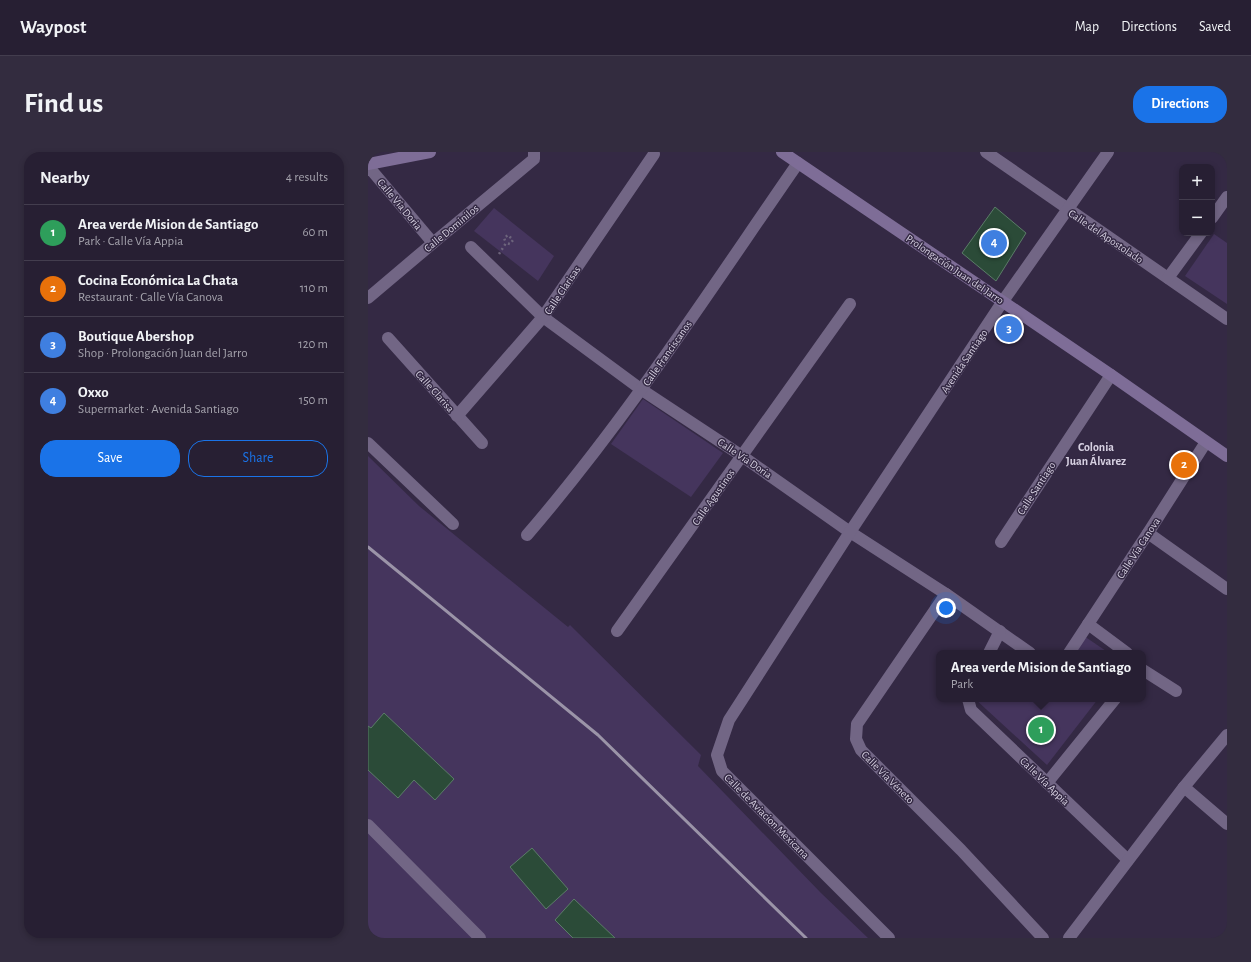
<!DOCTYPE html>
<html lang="en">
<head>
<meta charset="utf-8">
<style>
	:root { --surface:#271f33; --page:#332c3f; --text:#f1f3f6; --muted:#a4a2ac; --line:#433d4e; --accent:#1a73e8 }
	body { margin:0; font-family:"Alegreya Sans",sans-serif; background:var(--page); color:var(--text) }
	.controls { position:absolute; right:12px; top:12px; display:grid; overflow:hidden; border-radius:8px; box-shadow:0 2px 6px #0003 }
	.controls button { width:36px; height:36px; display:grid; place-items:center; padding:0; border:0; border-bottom:1px solid var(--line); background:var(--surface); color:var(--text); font:20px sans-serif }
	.you { position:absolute; left:578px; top:456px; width:14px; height:14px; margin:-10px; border:3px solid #fff; border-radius:50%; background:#1a73e8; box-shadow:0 0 0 6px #1a73e833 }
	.badge { display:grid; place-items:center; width:26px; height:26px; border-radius:50%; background:var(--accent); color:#fff; font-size:13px; font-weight:700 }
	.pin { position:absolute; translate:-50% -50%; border:2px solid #fff; box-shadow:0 1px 4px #0006 }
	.popup { position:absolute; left:568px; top:498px; width:210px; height:52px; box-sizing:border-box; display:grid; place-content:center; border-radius:8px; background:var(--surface); filter:drop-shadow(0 1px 3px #0005); font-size:13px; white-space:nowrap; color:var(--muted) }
	.popup b { font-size:15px; color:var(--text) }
	.popup::after { content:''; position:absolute; left:50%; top:100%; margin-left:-8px; border:8px solid transparent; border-top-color:var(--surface) }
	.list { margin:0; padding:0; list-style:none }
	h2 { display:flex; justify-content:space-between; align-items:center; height:52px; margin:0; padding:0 16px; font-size:17px }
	h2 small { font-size:13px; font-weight:400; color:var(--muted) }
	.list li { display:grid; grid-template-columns:26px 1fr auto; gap:12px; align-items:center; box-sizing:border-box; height:56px; padding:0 16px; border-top:1px solid var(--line) }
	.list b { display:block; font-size:15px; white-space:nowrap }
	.list p { margin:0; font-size:13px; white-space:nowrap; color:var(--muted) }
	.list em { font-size:13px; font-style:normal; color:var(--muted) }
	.actions { display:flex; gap:8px; padding:12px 16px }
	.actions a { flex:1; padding:9px 0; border:1px solid var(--accent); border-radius:16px; text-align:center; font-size:14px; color:var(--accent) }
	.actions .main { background:var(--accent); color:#fff }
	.map { position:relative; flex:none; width:859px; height:786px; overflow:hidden; border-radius:16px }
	header { display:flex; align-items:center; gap:24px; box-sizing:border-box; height:56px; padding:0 20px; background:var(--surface); border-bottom:1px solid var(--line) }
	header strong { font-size:19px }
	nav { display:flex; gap:22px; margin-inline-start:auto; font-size:14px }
	.intro { display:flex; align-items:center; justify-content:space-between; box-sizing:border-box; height:96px; padding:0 24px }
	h1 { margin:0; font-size:28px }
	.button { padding:10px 18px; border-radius:16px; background:var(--accent); color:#fff; font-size:14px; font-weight:700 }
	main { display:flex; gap:24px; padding:0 24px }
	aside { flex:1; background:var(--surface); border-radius:16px; box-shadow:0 2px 6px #0003 }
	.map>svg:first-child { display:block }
</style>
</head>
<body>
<header>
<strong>Waypost</strong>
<nav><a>Map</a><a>Directions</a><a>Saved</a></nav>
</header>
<div class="intro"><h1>Find us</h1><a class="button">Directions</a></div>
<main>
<aside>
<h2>Nearby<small>4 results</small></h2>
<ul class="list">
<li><span class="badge" style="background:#2e9e5b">1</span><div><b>Area verde Mision de Santiago</b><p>Park · Calle Vía Appia</p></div><em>60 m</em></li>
<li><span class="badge" style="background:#e8710a">2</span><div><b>Cocina Económica La Chata</b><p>Restaurant · Calle Vía Canova</p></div><em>110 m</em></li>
<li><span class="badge" style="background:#3f7fe0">3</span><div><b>Boutique Abershop</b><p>Shop · Prolongación Juan del Jarro</p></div><em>120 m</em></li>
<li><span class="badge" style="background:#3f7fe0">4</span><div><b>Oxxo</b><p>Supermarket · Avenida Santiago</p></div><em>150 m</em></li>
</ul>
<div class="actions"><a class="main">Save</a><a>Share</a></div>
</aside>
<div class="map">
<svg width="859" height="786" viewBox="0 0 859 786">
	<rect width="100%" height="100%" fill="#342944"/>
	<g fill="#45355d">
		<polygon points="126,56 186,104 170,129 106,79"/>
		<polygon points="846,82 859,91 859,152 817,124"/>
		<polygon points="275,247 355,301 323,345 243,292"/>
		<polygon points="0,304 51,354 200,475 202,473 333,603 330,614 453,741 500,786 0,786"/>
		<polygon points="716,484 741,501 702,501"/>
		<polygon points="607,547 730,547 679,613"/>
	</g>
	<g fill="#2b4b38" stroke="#5b7c68">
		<polygon points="627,55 658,81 628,129 594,101"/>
		<polygon points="16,561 86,627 67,648 46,628 30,646 0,618 0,574 3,576"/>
		<polygon points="164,696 200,737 178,757 142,715"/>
		<polygon points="206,747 247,786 205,786 187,768"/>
	</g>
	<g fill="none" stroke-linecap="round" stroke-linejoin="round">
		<polyline stroke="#6d647c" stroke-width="2.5" stroke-dasharray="2 3" stroke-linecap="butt" points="131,102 138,91 142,92 145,88 140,83 136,86 138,91"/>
		<g stroke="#726685" stroke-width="12">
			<polyline points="618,0 859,167"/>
			<polyline points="0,14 65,91"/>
			<polyline points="844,66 859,45"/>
			<polyline points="103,95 175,165 274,238 374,304 482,380 578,442 662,501"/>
			<polyline points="800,126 833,81"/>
			<polyline points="0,146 65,91 166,7 166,0"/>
			<polyline points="20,186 114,291"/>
			<polyline points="89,264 175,165 286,2"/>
			<polyline points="0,291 85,372"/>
			<polyline points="780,381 859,437"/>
			<path d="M159,383c100,-116 183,-245 271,-372"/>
			<polyline points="633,390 743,223"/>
			<polyline points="578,442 489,572 488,587 493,598 593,698 675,786"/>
			<polyline points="720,472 759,501"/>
			<polyline points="249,479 482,152"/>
			<polyline points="621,501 632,479"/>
			<polyline points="701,501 780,381 838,290"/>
			<polyline points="775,518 808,539"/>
			<polyline points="600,547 603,558 760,708"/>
			<polyline points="679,631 747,547"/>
			<polyline points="816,635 859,672"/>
			<polyline points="0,673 112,786"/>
			<polyline points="521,786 354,619 349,603 361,568 482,380 635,149 740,0"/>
			<polyline points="701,786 816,635 859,583"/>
		</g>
		<g stroke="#7e6d97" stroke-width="12">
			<polyline points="414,0 743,223 859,304"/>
			<polyline points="0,12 62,0"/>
		</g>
		<polyline stroke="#9b94a8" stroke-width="3" points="0,395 230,583 438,786"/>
	</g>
	<g text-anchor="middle" stroke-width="3" stroke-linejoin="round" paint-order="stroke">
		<g font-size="11" fill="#d7d1e2" stroke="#342944">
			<text transform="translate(32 52) rotate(50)" y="4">Calle Vía Doria</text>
			<text transform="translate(83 76) rotate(-40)" y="4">Calle Dominilos</text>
			<text transform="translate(738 84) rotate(34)" y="4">Calle del Apostolado</text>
			<text transform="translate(587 117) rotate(34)" y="4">Prolongación Juan del Jarro</text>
			<text transform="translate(194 138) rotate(-56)" y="4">Calle Clarisas</text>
			<text transform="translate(299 201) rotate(-55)" y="4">Calle Franciscanos</text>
			<text transform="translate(596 209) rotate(-56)" y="4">Avenida Santiago</text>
			<text transform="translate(67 239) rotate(48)" y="4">Calle Clarisa</text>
			<text transform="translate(377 306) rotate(34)" y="4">Calle Vía Doria</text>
			<text transform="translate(668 336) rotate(-57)" y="4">Calle Santiago</text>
			<text transform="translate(345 345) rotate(-55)" y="4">Calle Agustinos</text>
			<text transform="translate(770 396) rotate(-57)" y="4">Calle Vía Canova</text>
			<text transform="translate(520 625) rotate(45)" y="4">Calle Vía Véneto</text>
			<text transform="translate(677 629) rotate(44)" y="4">Calle Vía Appia</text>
			<text transform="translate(399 664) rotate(45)" y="4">Calle de Aviacion Mexicana</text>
		</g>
		<g font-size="12" font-weight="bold" fill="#d7d1e2" stroke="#342944">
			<text x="728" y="299">Colonia<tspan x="728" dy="14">Juan Álvarez</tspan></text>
		</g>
	</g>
</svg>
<div class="controls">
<button>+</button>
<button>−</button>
</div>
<div class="you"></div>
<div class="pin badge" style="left:673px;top:578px;background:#2e9e5b">1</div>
<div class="popup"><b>Area verde Mision de Santiago</b>Park</div>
<div class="pin badge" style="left:816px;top:313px;background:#e8710a">2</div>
<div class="pin badge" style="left:641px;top:177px;background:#3f7fe0">3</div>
<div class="pin badge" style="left:626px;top:91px;background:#3f7fe0">4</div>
</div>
</main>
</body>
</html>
